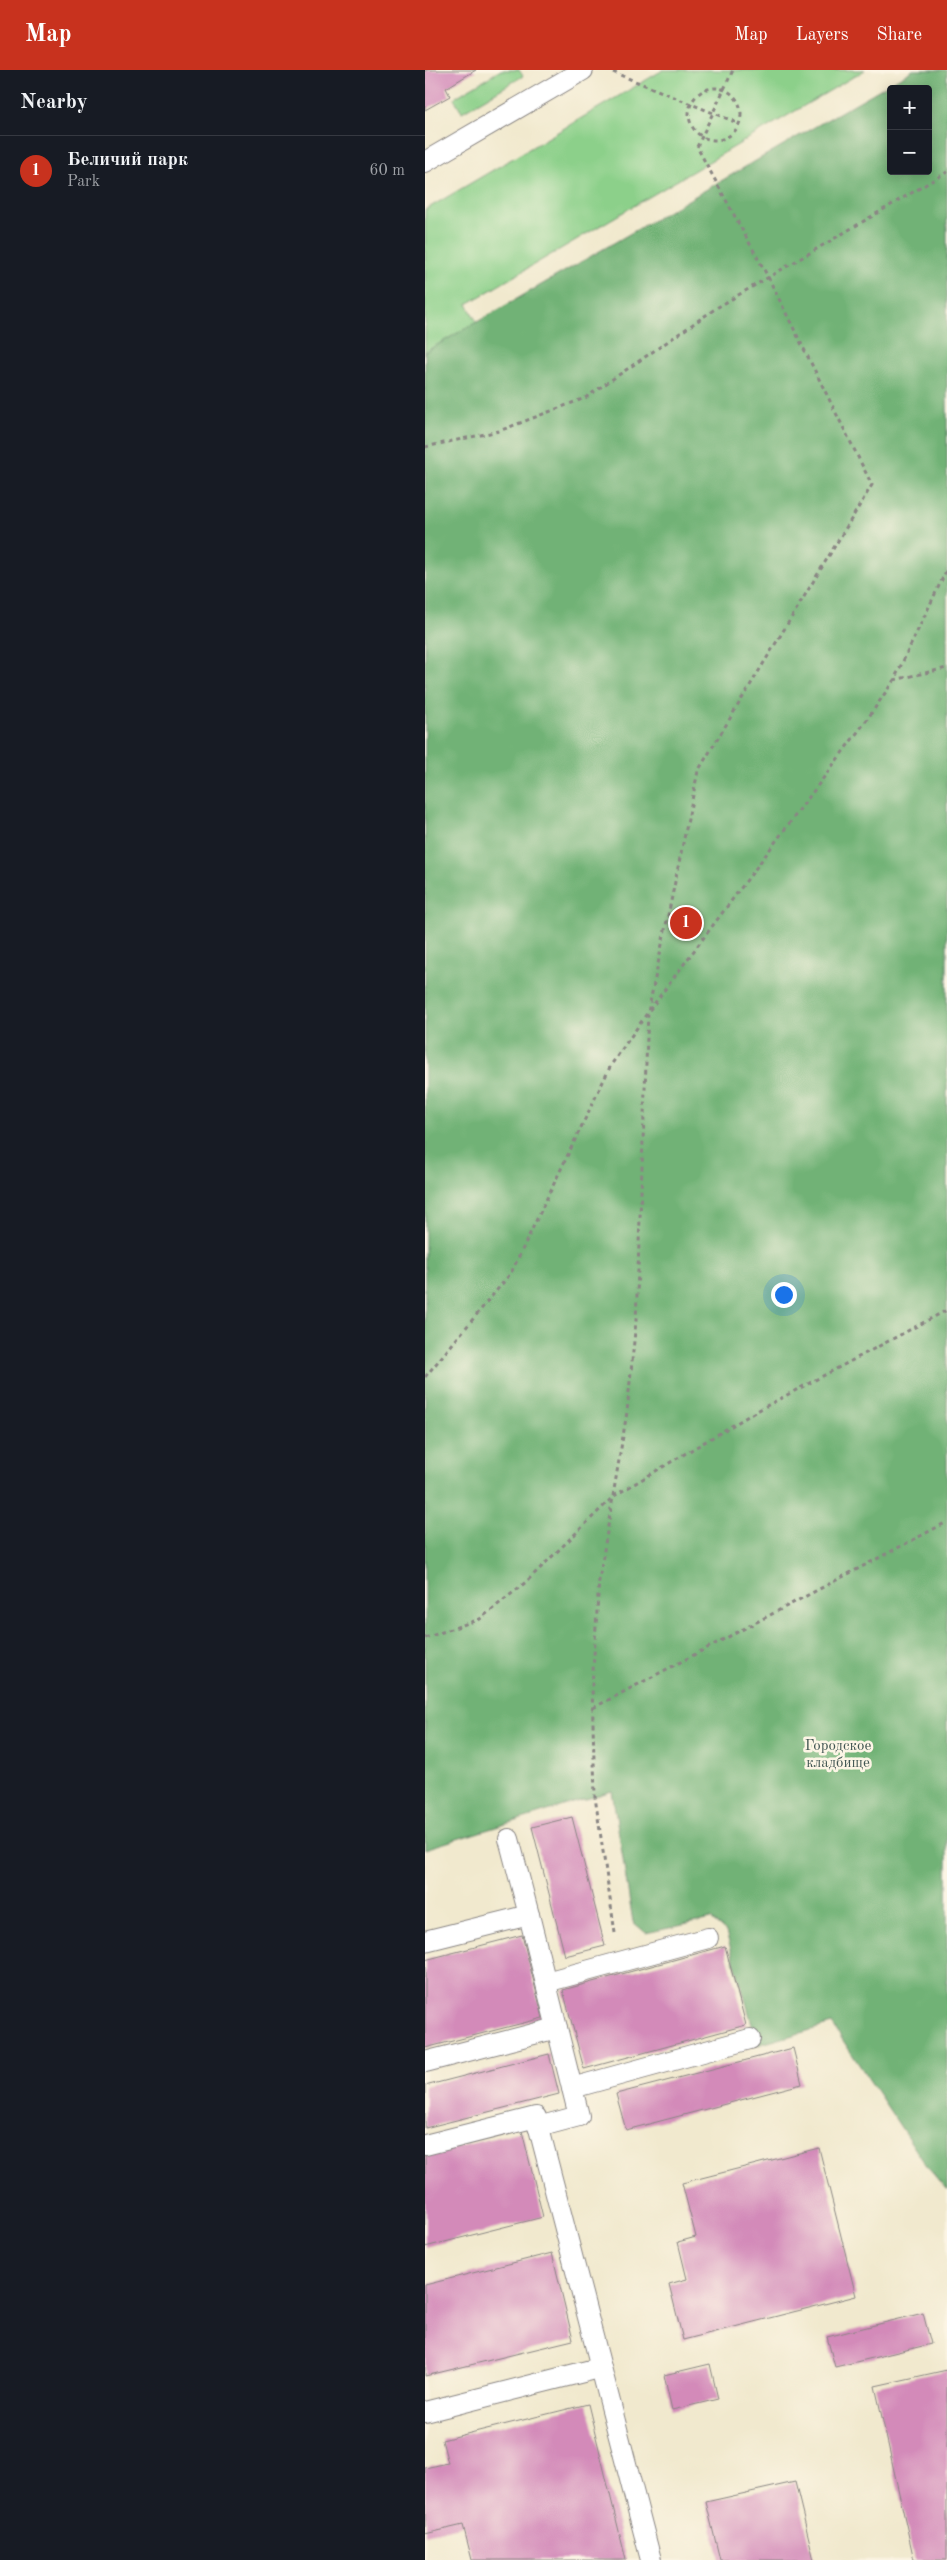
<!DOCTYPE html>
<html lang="en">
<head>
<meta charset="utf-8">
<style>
	:root { --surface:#171b24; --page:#20242c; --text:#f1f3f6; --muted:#9ea1a6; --line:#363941; --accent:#c8321e }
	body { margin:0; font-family:"Old Standard TT",serif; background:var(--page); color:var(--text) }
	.controls { position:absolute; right:15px; top:15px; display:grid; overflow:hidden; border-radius:5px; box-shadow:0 2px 12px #0003 }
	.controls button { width:45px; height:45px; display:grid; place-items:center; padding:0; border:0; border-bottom:1px solid var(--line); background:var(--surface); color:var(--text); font:25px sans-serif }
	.you { position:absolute; left:358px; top:1224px; width:18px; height:18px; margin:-12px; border:4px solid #fff; border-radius:50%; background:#1a73e8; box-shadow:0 0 0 8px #1a73e833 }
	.badge { display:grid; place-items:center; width:32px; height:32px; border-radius:50%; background:var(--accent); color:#fff; font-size:16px; font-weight:700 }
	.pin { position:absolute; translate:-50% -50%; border:2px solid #fff; box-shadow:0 1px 5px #0006 }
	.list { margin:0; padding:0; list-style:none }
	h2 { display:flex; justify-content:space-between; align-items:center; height:65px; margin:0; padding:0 20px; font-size:21px }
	h2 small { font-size:16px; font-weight:400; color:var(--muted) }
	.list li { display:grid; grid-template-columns:32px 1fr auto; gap:15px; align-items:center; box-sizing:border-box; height:70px; padding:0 20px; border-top:1px solid var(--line) }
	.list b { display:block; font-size:19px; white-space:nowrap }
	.list p { margin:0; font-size:16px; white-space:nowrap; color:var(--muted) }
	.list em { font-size:16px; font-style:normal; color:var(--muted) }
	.map { position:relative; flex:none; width:522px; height:2490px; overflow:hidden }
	header { display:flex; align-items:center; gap:30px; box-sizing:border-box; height:70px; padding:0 25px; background:var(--accent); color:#fff }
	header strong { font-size:24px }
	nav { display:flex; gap:28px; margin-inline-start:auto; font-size:18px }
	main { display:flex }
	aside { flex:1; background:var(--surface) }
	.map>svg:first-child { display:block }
</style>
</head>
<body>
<header>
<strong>Map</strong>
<nav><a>Map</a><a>Layers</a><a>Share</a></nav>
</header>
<main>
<aside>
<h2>Nearby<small></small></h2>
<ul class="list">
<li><span class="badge">1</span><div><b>Беличий парк</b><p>Park</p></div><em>60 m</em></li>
</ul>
</aside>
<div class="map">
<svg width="522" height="2490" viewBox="0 0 522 2490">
	<rect width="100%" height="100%" fill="#fcf5e5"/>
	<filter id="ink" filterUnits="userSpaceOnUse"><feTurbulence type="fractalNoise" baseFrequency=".02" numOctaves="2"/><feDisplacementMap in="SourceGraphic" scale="10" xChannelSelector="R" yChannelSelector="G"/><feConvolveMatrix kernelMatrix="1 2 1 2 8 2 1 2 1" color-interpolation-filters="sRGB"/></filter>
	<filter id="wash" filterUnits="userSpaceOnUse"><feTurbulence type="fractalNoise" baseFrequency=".0096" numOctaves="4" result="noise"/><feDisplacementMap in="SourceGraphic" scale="20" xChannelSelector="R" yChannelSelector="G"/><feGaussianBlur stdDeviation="1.12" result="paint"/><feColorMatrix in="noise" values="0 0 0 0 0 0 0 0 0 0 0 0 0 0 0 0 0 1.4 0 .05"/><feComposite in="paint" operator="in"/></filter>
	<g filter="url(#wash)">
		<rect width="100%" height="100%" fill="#f1e9ce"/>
		<g fill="#8cd08a" stroke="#577962">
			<polygon points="76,0 94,0 98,6 37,42 29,28"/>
			<polygon points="238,0 440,0 42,234 52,252 0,282 0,140"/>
		</g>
		<path fill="#71b276" stroke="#4a6a58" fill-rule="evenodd" d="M488,0h34v2120l-19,-22 -96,-144 -74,21 -32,-113 -15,-13 -65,14 -13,-11 -21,-131 -187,58v-1497zM466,19h37v82h-37z"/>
		<g id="blocks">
			<g fill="#d38ab9">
				<polygon points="0,0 51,0 21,18 25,26 0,40"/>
				<polygon points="147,1747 180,1876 140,1886 107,1757"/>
				<polygon points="97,1865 118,1948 0,1978 0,1890"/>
				<polygon points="300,1876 321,1955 159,1999 138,1920"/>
				<polygon points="368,1978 377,2014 201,2060 191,2024"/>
				<polygon points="124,1984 134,2024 0,2058 0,2016"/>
				<polygon points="97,2061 118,2147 0,2177 0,2085"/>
				<polygon points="394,2078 431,2226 258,2270 244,2214 262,2209 253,2172 271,2167 257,2113"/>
				<polygon points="127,2183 148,2270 0,2306 0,2215"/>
				<polygon points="498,2243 506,2274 410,2297 402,2267"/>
				<polygon points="285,2294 293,2329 247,2340 239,2305"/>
				<polygon points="522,2300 522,2490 489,2490 450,2316"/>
				<polygon points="163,2334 201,2490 47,2490 38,2455 0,2464 0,2398 23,2393 17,2370"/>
				<polygon points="370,2412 389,2490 295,2490 281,2432"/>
			</g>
		</g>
	</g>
	<g filter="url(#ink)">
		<use href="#blocks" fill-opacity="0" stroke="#8a8684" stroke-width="1"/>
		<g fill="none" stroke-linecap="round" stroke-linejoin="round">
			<g stroke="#8a8684" stroke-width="22">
				<g id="lane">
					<polyline points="0,92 158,0"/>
					<polyline points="84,1769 104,1845"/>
					<polyline points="0,1871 104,1845 132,1958 0,1992"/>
					<polyline points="121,1912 283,1868"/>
					<polyline points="147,2018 325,1969"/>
					<polyline points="113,2057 154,2046 132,1958"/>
					<polyline points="0,2075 111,2047 226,2490"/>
					<polyline points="0,2342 174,2298"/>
				</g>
			</g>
			<g stroke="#8a8684" stroke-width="3" stroke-dasharray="4 4" stroke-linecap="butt">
				<polyline points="188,2 315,54"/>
				<circle cx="290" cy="44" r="26"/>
				<polyline points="0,377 74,361 160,328 293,237 522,102"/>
				<polyline points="469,610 522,598"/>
				<polyline points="0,1307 86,1203 186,995 223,942 273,701 447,415 343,207 272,77 308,0"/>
				<polyline points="0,1568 55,1549 101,1512 189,1426 330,1342 522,1240"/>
				<polyline points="168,1638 522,1452"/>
				<polyline points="190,1863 170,1727 167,1616 174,1510 202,1342 211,1251 223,942 441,651 469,610 522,499"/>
			</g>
			<use href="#lane" stroke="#fff" stroke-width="20"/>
		</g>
	</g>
	<g text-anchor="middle" stroke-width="5" stroke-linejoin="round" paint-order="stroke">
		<g font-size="15" fill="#425653" stroke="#fcf5e5">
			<text x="413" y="1680">Городское<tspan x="413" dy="17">кладбище</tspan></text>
		</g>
	</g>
</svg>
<div class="controls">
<button>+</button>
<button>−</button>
</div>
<div class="you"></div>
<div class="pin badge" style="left:261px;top:853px">1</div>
</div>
</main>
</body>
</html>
